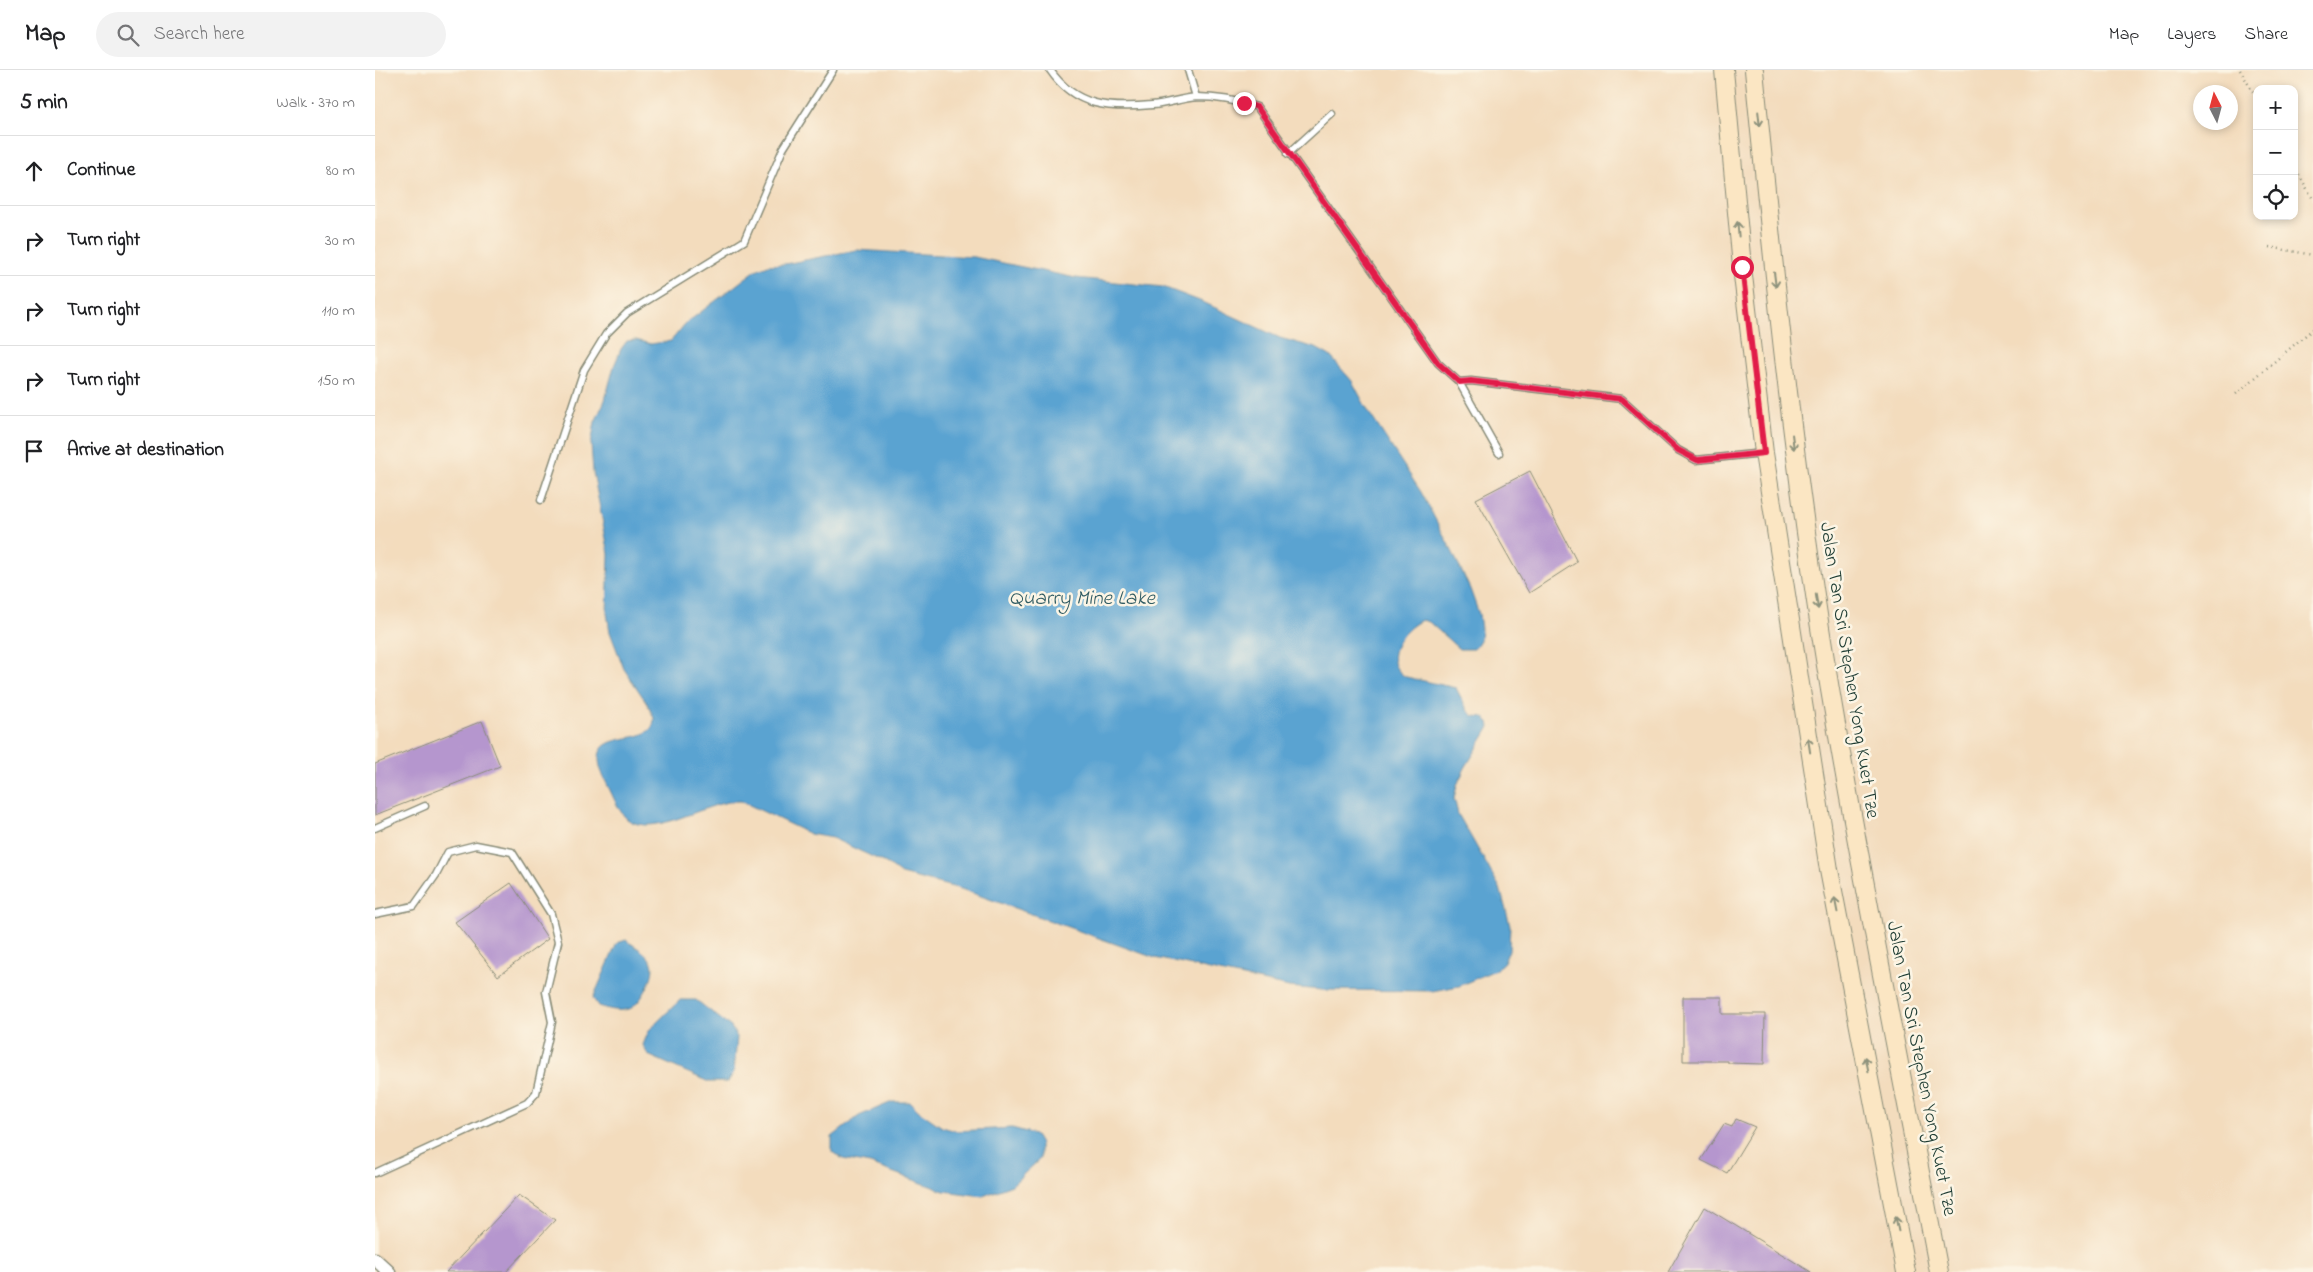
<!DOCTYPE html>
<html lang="en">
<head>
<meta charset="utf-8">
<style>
	:root { --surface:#fff; --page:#f2f2f2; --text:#202124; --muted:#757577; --line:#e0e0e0 }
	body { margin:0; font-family:"Indie Flower",sans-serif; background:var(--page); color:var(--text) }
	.controls { position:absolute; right:15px; top:15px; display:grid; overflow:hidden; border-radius:10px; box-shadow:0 2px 8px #0003 }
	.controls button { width:45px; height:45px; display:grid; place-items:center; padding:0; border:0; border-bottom:1px solid var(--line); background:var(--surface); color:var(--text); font:25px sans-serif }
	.compass { position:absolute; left:1818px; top:15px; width:45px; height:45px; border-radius:50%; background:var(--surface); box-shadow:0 2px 8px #0003; rotate:354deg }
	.stop { position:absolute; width:15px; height:15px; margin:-11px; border:4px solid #e11d48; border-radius:50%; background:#fff }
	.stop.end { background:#e11d48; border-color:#fff; box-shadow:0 1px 5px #0008 }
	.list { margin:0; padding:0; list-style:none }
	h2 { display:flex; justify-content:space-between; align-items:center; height:65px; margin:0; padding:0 20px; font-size:21px }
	h2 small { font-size:16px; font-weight:400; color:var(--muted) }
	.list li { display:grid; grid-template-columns:32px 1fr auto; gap:15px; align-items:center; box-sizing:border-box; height:70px; padding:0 20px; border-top:1px solid var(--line) }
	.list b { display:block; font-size:19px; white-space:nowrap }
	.list em { font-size:16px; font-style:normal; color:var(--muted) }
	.icon { flex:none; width:28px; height:28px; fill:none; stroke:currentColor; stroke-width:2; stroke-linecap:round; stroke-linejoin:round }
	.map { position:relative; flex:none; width:1938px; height:1202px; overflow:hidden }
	header { display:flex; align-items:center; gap:30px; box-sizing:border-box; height:70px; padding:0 25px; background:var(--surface); border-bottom:1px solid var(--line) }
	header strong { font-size:24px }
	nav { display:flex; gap:28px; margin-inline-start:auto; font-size:18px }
	.search { width:350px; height:45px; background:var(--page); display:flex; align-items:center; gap:12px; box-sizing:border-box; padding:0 18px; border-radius:28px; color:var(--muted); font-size:19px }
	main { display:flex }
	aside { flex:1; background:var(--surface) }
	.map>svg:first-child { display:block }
</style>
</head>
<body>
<header>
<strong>Map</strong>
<div class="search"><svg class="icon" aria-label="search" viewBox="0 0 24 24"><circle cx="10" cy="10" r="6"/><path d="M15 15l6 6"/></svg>Search here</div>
<nav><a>Map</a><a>Layers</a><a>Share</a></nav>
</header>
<main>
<aside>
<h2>5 min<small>Walk · 370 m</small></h2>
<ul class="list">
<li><svg class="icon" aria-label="ahead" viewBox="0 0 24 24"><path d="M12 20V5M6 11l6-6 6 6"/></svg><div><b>Continue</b></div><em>80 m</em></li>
<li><svg class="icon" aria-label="right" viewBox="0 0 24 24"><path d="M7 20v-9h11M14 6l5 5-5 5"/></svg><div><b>Turn right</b></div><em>30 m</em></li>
<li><svg class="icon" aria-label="right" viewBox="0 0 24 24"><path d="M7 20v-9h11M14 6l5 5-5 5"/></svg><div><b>Turn right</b></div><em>110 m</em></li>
<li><svg class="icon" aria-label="right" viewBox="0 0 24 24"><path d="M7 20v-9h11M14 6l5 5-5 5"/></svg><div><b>Turn right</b></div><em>150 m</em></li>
<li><svg class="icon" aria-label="arrive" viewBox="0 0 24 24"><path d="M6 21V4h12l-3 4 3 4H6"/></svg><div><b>Arrive at destination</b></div></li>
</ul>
</aside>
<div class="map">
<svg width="1938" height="1202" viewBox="0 0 1938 1202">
	<rect width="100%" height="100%" fill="#fcf5e5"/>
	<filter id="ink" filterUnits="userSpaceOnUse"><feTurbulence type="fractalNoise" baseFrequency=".02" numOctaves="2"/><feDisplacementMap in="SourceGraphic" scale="10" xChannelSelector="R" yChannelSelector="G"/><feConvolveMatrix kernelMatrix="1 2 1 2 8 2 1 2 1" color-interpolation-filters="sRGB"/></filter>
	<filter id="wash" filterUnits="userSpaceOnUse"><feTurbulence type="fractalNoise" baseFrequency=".0096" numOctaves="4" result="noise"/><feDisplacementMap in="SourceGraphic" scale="20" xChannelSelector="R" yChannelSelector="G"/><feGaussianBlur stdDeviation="1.12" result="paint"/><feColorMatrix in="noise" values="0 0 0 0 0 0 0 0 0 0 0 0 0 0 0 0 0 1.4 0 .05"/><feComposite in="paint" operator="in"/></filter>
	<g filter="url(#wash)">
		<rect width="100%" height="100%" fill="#f3dcbd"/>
		<g fill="#5aa3d1" stroke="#3c7082">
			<path d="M481,180l118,7 102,21 87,9 42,16 75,35 36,10 14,8 22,25 16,30 53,81 31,59 18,38 9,25 2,15 -1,11 -6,9h-15l-30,-27 -7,-2c-21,10 -43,41 -16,57l50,11 12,23 6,5 9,1 6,5 1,5 -25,41 -8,17 -3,13 4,16 42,74 10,37 -1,25 -5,12 -9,8 -36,16 -27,5 -110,-1 -33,-3 -134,-29 -194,-69 -60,-15 -15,-11 -41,-19 -13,-6 -22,-4 -69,-33c-32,-2 -87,39 -114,18 -8,-7 -14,-23 -19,-33 -36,-68 47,-32 46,-68l-7,-15 -23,-34 -14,-37 -3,-19 2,-59 -16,-82 -2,-28 4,-22 10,-22 9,-34 7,-17 6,-8 9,-1 15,4 20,-3 14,-17 71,-54 12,-5 17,-1z"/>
			<path d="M251,870c9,7 21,12 26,23 5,11 -12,43 -23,46 -12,3 -20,0 -31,-3l-5,-8 24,-55z"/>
			<polygon points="305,930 321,930 356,957 362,967 359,1002 353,1012 334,1012 273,985 268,975 274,960"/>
			<polygon points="517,1032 535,1032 544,1041 567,1057 581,1061 637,1058 659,1064 665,1074 665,1089 637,1115 608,1126 569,1121 495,1094 468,1089 457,1082 457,1067 484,1046"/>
		</g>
		<g id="blocks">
			<g fill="#b596ce">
				<polygon points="1155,401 1202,492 1154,523 1101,429"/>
				<polygon points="107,651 125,696 0,745 0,694"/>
				<polygon points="136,813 173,869 123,906 80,852"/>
				<polygon points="1308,927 1347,927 1347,944 1390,944 1389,994 1353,993 1353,991 1308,991"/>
				<polygon points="1361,1049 1380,1057 1352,1103 1326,1090 1349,1054 1357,1057"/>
				<polygon points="144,1125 180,1150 131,1202 71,1202"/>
				<polygon points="1330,1137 1436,1202 1293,1202"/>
			</g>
		</g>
	</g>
	<g filter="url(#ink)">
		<use href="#blocks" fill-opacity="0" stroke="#898c78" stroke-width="1"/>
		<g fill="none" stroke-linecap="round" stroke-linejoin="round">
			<g stroke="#898c78" stroke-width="9">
				<g id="service">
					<path d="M675,0c25,37 60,39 102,35 15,-1 30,-7 45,-8 20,0 41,4 60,10l181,256 21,19 12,-1 151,18 56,51 18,10 67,-7"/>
					<polyline points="813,0 821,27"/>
					<polyline points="913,84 957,44"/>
					<polyline points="1084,312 1124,383"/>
					<polyline points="166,430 209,300 231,264 252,243 369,171 408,79 458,0"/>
					<polyline points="0,758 50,736"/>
					<polyline points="0,844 39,836 61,805 73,782 101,775 137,782 176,844 183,872 171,922 177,952 161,1023 152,1033 0,1103"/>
				</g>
			</g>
			<g stroke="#898c78" stroke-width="15">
				<polyline id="minor" points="0,1189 14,1202"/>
			</g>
			<g stroke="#898c78" stroke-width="20">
				<g id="secondary">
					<polyline points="1349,0 1367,197 1389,383 1454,800 1531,1202"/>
					<path d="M1379,0c21,215 43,430 80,643 32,187 70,373 105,559"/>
				</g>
			</g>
			<g stroke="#898c78" stroke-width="2.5" stroke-dasharray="1 4" stroke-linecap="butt">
				<polyline points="1865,0 1882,29"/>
				<polyline points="1919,96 1938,129"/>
				<polyline points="1894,177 1938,185"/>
				<polyline points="1861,324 1938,259"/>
			</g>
			<use href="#service" stroke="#fff" stroke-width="6"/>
			<use href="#minor" stroke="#fff" stroke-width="12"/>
			<use href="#secondary" stroke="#fbe6c3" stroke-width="18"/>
		</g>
		<defs><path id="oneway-shaft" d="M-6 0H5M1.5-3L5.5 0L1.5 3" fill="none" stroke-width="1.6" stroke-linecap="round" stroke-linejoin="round" transform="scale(1.25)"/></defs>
		<g stroke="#8d927c">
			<use href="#oneway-shaft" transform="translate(1384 49) rotate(84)"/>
			<use href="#oneway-shaft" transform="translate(1363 159) rotate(-95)"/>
			<use href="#oneway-shaft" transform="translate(1400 210) rotate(83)"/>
			<use href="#oneway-shaft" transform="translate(1418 372) rotate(83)"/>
			<use href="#oneway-shaft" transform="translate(1442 532) rotate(81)"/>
			<use href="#oneway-shaft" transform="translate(1434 675) rotate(-99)"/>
			<use href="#oneway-shaft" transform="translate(1461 835) rotate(-101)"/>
			<use href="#oneway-shaft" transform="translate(1492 994) rotate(-101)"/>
			<use href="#oneway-shaft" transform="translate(1522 1154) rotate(-101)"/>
		</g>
	</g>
	<g fill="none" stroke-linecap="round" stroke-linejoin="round" filter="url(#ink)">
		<polyline stroke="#e11d48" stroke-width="6" points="869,33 882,37 1063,293 1084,312 1096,311 1247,329 1303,380 1322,390 1389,383 1367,197"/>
	</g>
	<g text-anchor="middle" stroke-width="5" stroke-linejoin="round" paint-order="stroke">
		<g font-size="20" fill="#1f3d34" stroke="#fcf5e5">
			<text transform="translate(1476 600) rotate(81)" y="7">Jalan Tan Sri Stephen Yong Kuet Tze</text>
			<text transform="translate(1548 998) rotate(79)" y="7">Jalan Tan Sri Stephen Yong Kuet Tze</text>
		</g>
		<g font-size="21" font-style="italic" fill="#315c63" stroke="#fcf5e5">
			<text x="707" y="534">Quarry Mine Lake</text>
		</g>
	</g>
</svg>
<div class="controls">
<button>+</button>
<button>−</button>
<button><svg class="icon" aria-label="locate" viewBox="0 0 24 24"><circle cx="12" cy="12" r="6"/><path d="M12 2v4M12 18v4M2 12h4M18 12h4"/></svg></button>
</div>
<svg class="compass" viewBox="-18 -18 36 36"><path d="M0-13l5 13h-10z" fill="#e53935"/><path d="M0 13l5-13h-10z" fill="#757577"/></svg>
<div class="stop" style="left:1367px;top:197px"></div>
<div class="stop end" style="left:869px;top:33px"></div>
</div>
</main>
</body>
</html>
